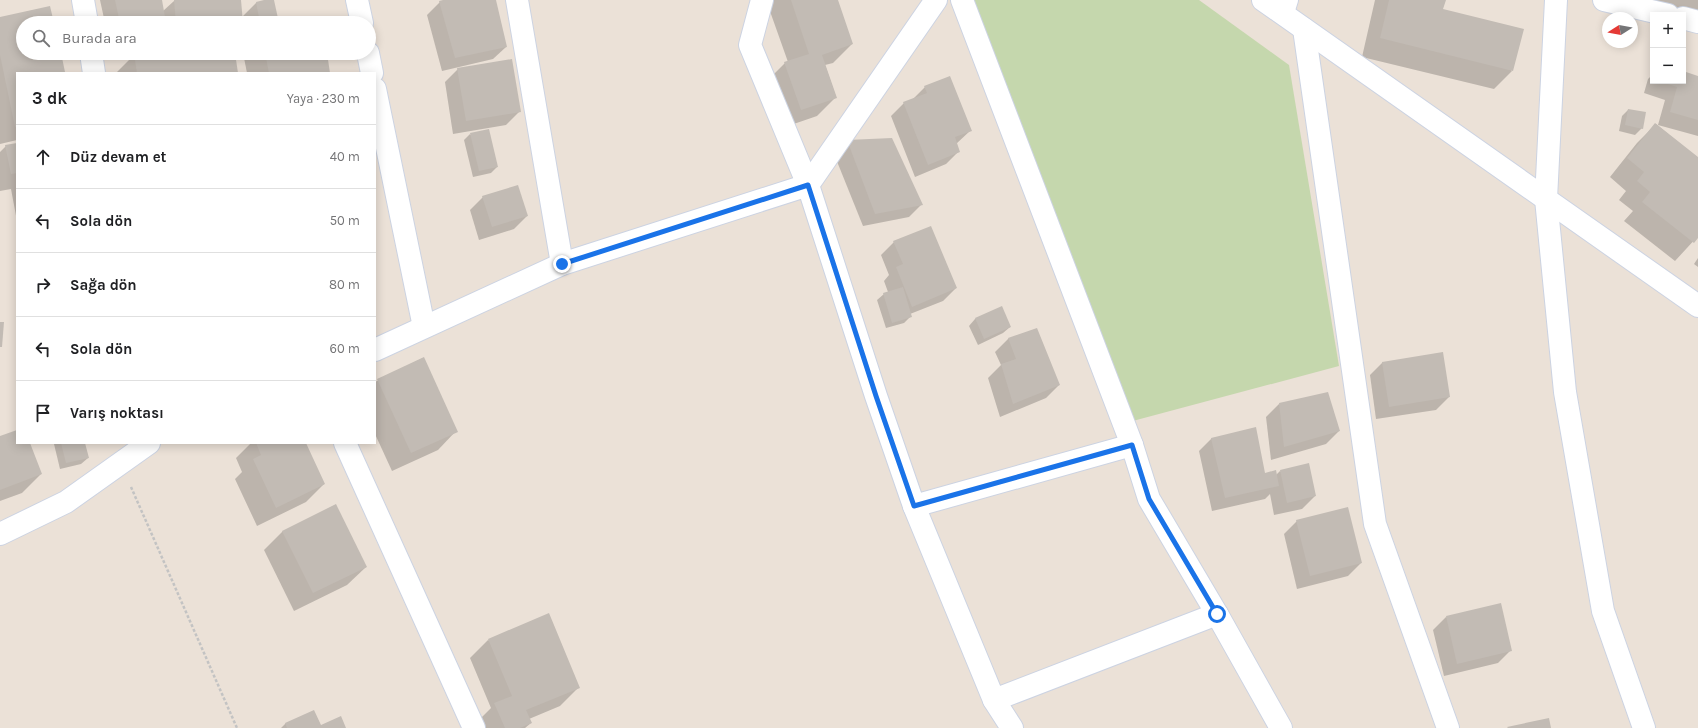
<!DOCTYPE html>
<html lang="tr">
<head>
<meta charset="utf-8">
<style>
	:root { --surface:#fff; --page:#f6f6f6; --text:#202124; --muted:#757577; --line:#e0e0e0 }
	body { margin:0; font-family:Karla,sans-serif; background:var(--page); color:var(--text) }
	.controls { position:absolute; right:12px; top:12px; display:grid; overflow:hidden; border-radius:0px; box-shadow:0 2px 10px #0003 }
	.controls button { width:36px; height:36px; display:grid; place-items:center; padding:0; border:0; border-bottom:1px solid var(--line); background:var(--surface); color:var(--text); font:20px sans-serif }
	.compass { position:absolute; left:1602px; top:12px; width:36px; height:36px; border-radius:50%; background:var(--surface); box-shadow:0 2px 10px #0003; rotate:259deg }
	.stop { position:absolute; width:12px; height:12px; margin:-9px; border:3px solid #1a73e8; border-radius:50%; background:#fff }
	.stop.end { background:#1a73e8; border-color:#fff; box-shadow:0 1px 4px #0008 }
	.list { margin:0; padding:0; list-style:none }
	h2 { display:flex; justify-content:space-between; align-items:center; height:52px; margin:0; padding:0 16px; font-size:17px }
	h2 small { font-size:13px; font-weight:400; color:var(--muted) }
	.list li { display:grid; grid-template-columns:26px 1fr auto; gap:12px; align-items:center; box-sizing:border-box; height:64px; padding:0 16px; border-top:1px solid var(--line) }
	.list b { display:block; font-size:15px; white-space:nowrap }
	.list em { font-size:13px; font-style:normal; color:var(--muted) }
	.icon { flex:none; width:22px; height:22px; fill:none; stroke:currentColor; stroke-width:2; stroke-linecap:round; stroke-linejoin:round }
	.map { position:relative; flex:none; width:1698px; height:728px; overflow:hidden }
	.search { position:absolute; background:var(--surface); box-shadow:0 2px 10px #0003; left:16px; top:16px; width:360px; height:44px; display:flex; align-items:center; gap:10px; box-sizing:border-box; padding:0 14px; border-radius:22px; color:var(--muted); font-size:15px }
	.panel { position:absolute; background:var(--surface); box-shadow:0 2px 10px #0003; left:16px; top:72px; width:360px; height:372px; border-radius:0px }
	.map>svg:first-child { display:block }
</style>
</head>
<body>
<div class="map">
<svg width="1698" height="728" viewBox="0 0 1698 728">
	<rect width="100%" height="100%" fill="#ebe1d7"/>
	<polygon fill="#c5d7ad" points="973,0 1199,0 1289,65 1339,366 1129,422"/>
	<g fill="#0003">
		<polygon points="100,0 161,0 163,11 174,1 240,0 241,18 256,3 273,0 278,23 162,23 162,20 158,23 105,23"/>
		<polygon points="446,0 495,0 506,47 493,59 442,71 427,15 440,2"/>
		<polygon points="766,0 837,0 852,44 833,63 825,65 836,97 817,116 782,128 766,82 785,63 788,62"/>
		<polygon points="1375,0 1445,0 1442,10 1512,71 1494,89 1362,57"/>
		<polygon points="1651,0 1698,0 1698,20"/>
		<polygon points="0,18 53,23 23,23 23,53 60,53 64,72 62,73 17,73 17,140 0,144"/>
		<polygon points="320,21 320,23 307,23"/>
		<polygon points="144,53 234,53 237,73 116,73 135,54"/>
		<polygon points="243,53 326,53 329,73 247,73"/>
		<polygon points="458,69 519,112 506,125 453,134 445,82"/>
		<polygon points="1683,72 1698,77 1698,136 1658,125 1665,100 1644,93 1648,79 1653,74 1653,81 1683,81"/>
		<polygon points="925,87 971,130 956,144 959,151 946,164 915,177 891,116 904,103 912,100"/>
		<polygon points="1628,110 1642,128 1635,135 1619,131 1622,116"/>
		<polygon points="1656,124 1698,159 1698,236 1675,261 1624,221 1633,211 1619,200 1626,191 1610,177 1637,143"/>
		<polygon points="470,134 497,167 491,173 473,177 464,140"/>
		<polygon points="847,141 921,205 909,217 863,226 834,154"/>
		<polygon points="17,144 17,221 11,189 0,191 0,152 6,146"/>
		<polygon points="483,197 527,216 514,229 479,240 470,210"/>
		<polygon points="894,242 956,288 943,301 910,314 911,316 904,323 886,328 877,300 884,294 888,292 884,281 889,275 881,255"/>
		<polygon points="1698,258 1698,267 1694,264"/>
		<polygon points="1001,308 1010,327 1003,333 978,345 969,326 975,319"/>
		<polygon points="1036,329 1059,385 1046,398 1000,417 988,378 1001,365 995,352 1008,339"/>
		<polygon points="423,358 456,431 438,450 392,471 375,434 375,382"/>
		<polygon points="1383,362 1449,397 1436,410 1376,419 1370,375"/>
		<polygon points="1279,404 1339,431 1326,444 1271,460 1266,417"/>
		<polygon points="17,431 17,443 29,443 41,474 22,493 0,501 0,438"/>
		<polygon points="1212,438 1265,474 1276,475 1280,471 1315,496 1302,509 1274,515 1270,494 1265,499 1212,511 1199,451"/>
		<polygon points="55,443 84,443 88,458 81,464 60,469 54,444"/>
		<polygon points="251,443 305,443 324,484 306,502 257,526 235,479 242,472 236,458"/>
		<polygon points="1297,521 1361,563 1348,576 1297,589 1284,534"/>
		<polygon points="283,531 366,567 347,585 294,611 264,550"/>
		<polygon points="1446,617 1511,650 1498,663 1444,676 1433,630"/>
		<polygon points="488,640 578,688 560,706 529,719 531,723 525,728 479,728 476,723 491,708 470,658"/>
		<polygon points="286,723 320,727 345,728 281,728"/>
	</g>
	<g fill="#c2bbb4">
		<polygon points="115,0 162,0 165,17 133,23 120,23"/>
		<polygon points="174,0 241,0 243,23 176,23"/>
		<polygon points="264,0 274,0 279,23 260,23 256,2"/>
		<polygon points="443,0 496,0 507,47 455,58 439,1"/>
		<polygon points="791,0 838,0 853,44 822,55 837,98 801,110 784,62 809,54"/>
		<polygon points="1389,0 1446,0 1443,9 1524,29 1513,71 1380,38"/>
		<polygon points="50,6 54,23 23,23 23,53 61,53 65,72 17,73 17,126 15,127 0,55 0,17"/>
		<polygon points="235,53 238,73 137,73 134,54"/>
		<polygon points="265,53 327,53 330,73 269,73"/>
		<polygon points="512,59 521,112 466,121 457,68"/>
		<polygon points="1683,71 1698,76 1698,120 1670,112 1677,87 1659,81 1683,81"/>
		<polygon points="950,76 972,131 955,137 960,152 928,165 903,102 927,93 924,86"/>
		<polygon points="1628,109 1646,112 1643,129 1625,125"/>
		<polygon points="1655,123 1698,157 1698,238 1694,243 1642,202 1650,192 1637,181 1644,172 1627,158"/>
		<polygon points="489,129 498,167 479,171 470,133"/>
		<polygon points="892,138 923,205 875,214 847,140"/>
		<polygon points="17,143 17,173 11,174 5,145"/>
		<polygon points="518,185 528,216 492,227 482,196"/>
		<polygon points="931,226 957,288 912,307 896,267 903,264 893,241"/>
		<polygon points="903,287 912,317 892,323 883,293"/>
		<polygon points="1002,306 1011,327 984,339 975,318"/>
		<polygon points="0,322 4,322 2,347 0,347"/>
		<polygon points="1037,328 1060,385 1013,404 1001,364 1016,359 1008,338"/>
		<polygon points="1443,352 1450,397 1389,407 1382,362"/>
		<polygon points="424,357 458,432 411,453 377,379"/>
		<polygon points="1328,392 1340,431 1284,447 1279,403"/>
		<polygon points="1256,427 1265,473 1276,470 1279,486 1225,498 1211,438"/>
		<polygon points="17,430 17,443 30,443 42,474 0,490 0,436"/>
		<polygon points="61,443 85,443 89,458 66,463"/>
		<polygon points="256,443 306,443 325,484 276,508 253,459 261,455"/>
		<polygon points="1309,463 1316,496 1287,503 1280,470"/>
		<polygon points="336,504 367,567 313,593 282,531"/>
		<polygon points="1348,507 1362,563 1310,576 1296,520"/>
		<polygon points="1501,603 1512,651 1457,664 1446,616"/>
		<polygon points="549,613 580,688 526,710 532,723 520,728 505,728 494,703 512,696 488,639"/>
		<polygon points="314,710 321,725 341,716 346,728 287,728 285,723"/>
		<polygon points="1549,718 1551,728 1508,728 1507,727"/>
	</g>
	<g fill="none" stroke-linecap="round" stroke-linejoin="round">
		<g stroke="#ccd3e2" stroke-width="18">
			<polyline id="service" points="1285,16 1290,0"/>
		</g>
		<g stroke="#ccd3e2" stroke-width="24">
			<g id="minor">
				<polyline points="83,0 87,23"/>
				<polyline points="357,0 362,23"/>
				<polyline points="517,0 562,264"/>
				<polyline points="762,0 750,45 808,185 876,396 914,506 994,700 1012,728"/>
				<polyline points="962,0 1132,445 1149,499 1217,614 994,700"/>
				<polyline points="1263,0 1698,306"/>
				<polyline points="1556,0 1546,199 1565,392 1603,611 1644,728"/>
				<polyline points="1604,0 1668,15"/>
				<polyline points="1683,18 1698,22"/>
				<polyline points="1304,29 1375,524 1448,728"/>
				<polyline points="91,53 94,73"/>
				<polyline points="368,53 372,73"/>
				<polyline points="375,89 424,327"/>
				<polyline points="375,350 562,264 808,185 936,0"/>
				<polyline points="345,443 474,728"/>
				<polyline points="914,506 1132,445"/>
				<polyline points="0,534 66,502 149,443"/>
				<polyline points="1217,614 1281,728"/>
			</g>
		</g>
		<polyline stroke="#c3c3c3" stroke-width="2.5" stroke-dasharray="3 2" stroke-linecap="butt" points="131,487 237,728"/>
		<use href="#service" stroke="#fff" stroke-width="16"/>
		<use href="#minor" stroke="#fff" stroke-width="22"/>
	</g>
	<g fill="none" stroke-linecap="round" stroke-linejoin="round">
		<polyline stroke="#1a73e8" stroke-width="5" points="562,264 808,185 876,396 914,506 1132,445 1149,499 1217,614"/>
	</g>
</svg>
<div class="controls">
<button>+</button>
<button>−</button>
</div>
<svg class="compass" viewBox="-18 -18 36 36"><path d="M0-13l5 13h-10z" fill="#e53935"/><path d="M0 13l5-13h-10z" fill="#757577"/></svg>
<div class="stop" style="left:1217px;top:614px"></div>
<div class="stop end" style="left:562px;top:264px"></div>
<div class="search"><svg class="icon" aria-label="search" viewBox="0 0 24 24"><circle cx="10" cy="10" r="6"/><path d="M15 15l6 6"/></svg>Burada ara</div>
<section class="panel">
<h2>3 dk<small>Yaya · 230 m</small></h2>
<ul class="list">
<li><svg class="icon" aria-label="ahead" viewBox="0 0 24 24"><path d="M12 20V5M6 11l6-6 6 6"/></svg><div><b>Düz devam et</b></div><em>40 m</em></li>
<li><svg class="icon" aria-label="left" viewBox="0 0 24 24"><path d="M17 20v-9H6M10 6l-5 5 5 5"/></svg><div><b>Sola dön</b></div><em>50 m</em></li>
<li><svg class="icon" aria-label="right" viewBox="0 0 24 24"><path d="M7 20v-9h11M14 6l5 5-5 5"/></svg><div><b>Sağa dön</b></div><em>80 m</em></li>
<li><svg class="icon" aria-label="left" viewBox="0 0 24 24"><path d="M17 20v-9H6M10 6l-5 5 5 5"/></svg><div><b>Sola dön</b></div><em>60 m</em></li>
<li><svg class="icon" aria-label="arrive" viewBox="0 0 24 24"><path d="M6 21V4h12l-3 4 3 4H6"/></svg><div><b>Varış noktası</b></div></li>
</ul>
</section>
</div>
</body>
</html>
